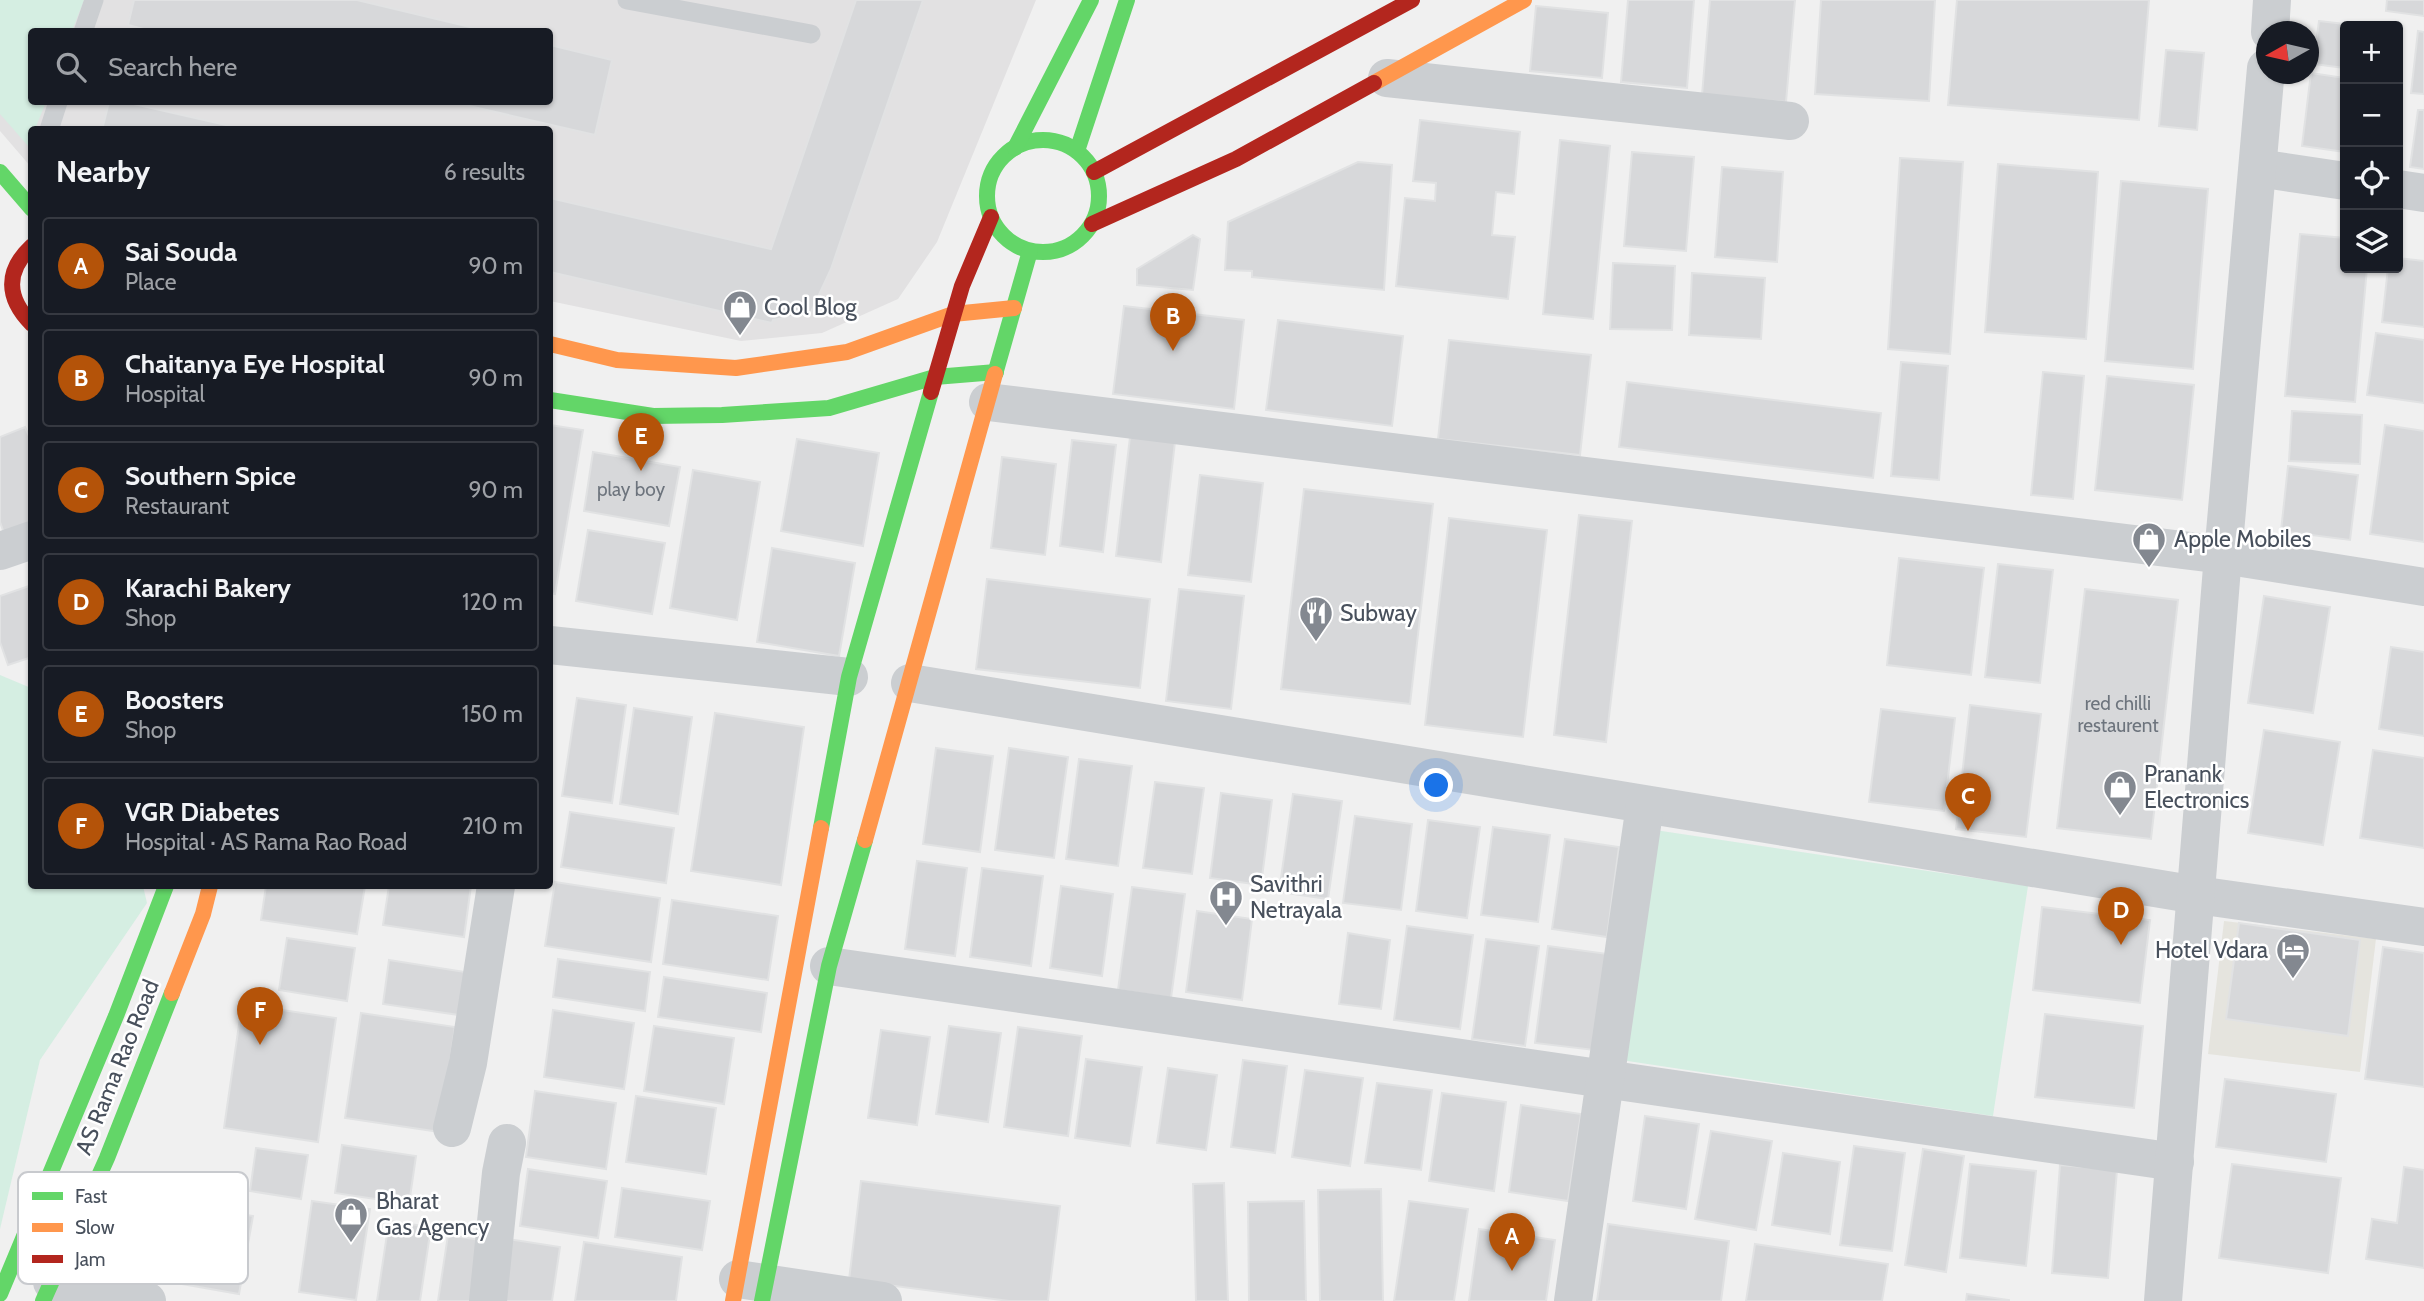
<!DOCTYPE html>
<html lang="en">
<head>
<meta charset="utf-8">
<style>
	:root { --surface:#171b24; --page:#242831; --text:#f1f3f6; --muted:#9ea1a6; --line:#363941; --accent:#b45309 }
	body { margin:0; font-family:Cabin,sans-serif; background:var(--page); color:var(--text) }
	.controls { position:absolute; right:21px; top:21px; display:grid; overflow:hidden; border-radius:7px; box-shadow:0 2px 5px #0004 }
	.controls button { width:63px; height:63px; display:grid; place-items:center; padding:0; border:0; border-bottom:2px solid var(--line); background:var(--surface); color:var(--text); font:35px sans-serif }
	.compass { position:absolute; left:2256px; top:21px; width:63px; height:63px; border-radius:50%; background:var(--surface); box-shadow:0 2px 5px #0004; rotate:262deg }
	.you { position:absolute; left:1437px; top:786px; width:24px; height:24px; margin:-18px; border:5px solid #fff; border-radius:50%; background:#1a73e8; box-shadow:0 0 0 10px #1a73e833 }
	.badge { display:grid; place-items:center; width:46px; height:46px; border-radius:50%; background:var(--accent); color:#fff; font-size:23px; font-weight:700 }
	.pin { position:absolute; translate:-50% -58px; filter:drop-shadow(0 2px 4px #0008) }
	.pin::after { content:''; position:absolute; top:37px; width:24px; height:21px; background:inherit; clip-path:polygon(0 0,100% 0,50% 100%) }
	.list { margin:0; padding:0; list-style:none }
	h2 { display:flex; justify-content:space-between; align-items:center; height:91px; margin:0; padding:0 28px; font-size:30px }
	h2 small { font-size:23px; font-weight:400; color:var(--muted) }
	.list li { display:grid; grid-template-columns:46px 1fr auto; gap:21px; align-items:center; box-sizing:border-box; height:98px; margin:0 14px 14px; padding:0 14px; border:2px solid var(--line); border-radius:7px }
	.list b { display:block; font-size:26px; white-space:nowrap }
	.list p { margin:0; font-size:23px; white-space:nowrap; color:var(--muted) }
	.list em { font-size:23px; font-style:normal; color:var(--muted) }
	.icon { flex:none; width:38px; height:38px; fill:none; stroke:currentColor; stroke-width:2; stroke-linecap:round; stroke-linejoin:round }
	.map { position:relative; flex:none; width:2424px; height:1301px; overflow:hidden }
	.search { position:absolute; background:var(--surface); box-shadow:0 2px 5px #0004; left:28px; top:28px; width:525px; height:77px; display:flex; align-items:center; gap:18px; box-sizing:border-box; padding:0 24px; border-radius:7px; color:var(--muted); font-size:26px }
	.panel { position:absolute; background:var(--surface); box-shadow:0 2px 5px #0004; left:28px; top:126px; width:525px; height:763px; border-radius:7px }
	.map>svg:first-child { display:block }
</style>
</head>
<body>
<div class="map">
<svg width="2424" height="1301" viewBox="0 0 2424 1301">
	<rect width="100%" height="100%" fill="#f0f0f0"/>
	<polygon fill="#e5e4de" points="2224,921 2376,939 2360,1072 2208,1054"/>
	<path fill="#e2e1e2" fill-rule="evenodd" d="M0,0h1036l-99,242 -39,57 -76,34 -81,8 -191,-40v-171h-518l-1,37 -31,-36zM32,32h518v70h-518z"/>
	<g fill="#d5eee2">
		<polygon points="0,0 84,0 72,31 32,32 32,102 46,102 35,129 32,130 29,147 0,114"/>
		<polygon points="0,675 31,688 32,886 143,886 147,903 40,1060 0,1229"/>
		<polygon points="1655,830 2028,886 1993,1116 1621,1060"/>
	</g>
	<g fill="#d7d8da" stroke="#e1e2e3" stroke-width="2">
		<polygon points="134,0 357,0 491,32 155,32 128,25"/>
		<polygon points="856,0 923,0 831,269 810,314 773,320 772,323 550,272 550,198 771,249"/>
		<polygon points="1628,0 1694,0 1687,88 1621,82"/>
		<polygon points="1710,0 1795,0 1786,102 1702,95"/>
		<polygon points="1821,0 1935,0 1929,101 1815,94"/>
		<polygon points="1957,0 2149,0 2139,120 1948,105"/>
		<polygon points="2387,0 2424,0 2424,16 2386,11"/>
		<polygon points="1536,6 1608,13 1602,78 1530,71"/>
		<polygon points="2319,21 2362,26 2345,26 2345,68 2313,64"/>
		<polygon points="2418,31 2424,32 2424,94 2411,93"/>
		<polygon points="550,45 612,60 595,135 452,102 550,102"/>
		<polygon points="2166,50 2204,53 2197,130 2159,126"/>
		<polygon points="2311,73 2345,78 2345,152 2302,146"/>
		<polygon points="109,102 125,102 248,130 102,130"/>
		<polygon points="2418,110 2424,110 2424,169 2410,167"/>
		<polygon points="1420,120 1520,132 1514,194 1496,192 1492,235 1515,237 1508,299 1396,286 1405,198 1435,201 1436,183 1413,181"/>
		<polygon points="1560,140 1610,146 1593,319 1543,314"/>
		<polygon points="1632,152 1694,157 1686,251 1624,246"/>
		<polygon points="1900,158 1963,162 1950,354 1888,349"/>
		<polygon points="1358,162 1392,165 1384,290 1252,277 1252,271 1225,270 1228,222"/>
		<polygon points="1998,164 2098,172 2086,339 1985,332"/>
		<polygon points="1722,167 1783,172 1777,262 1715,257"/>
		<polygon points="2121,181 2208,189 2193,369 2105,361"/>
		<polygon points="2300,234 2345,238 2345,268 2367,268 2355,402 2285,396"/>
		<polygon points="1193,235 1200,239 1193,290 1137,285 1137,269"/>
		<polygon points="2398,258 2424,261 2424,327 2382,322 2388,268 2398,268"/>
		<polygon points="1613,263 1675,266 1672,330 1610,329"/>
		<polygon points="1692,273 1765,278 1761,339 1689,335"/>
		<polygon points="1124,306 1244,320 1234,409 1113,394"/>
		<polygon points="1278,320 1403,336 1392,426 1266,410"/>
		<polygon points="2376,333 2424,340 2424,403 2367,395"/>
		<polygon points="1449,340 1591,355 1580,455 1438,439"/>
		<polygon points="1901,362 1948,366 1939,480 1891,476"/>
		<polygon points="2043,372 2084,376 2073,499 2031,495"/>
		<polygon points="2107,376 2194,385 2182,500 2095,490"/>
		<polygon points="1627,382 1881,413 1873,478 1619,447"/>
		<polygon points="2292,411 2362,415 2360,464 2289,461"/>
		<polygon points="550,425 583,430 555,594 550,593"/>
		<polygon points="2385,425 2424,431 2424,542 2370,534"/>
		<polygon points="25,427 32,443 32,525 5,536 0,522 0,437"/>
		<polygon points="1130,437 1175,442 1161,562 1116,556"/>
		<polygon points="797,439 879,453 863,546 781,531"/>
		<polygon points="1072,440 1116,445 1103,552 1060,546"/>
		<polygon points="593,452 680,467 669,526 584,511"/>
		<polygon points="1002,457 1056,464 1045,555 991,548"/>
		<polygon points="2288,466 2358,475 2350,540 2281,531"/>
		<polygon points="693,470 760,482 737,620 670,608"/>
		<polygon points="1200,475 1263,483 1251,582 1188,575"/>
		<polygon points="1304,489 1433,504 1410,704 1281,689"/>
		<polygon points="1579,515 1632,521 1606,742 1554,735"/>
		<polygon points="1449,518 1547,530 1523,737 1425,725"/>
		<polygon points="588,530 665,543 652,614 576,601"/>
		<polygon points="772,548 855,563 839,656 757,642"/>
		<polygon points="1899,558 1984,568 1971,675 1887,665"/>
		<polygon points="1998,564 2053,570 2040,683 1985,677"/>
		<polygon points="987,579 1150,599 1140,688 976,669"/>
		<polygon points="32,585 32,657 8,665 0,642 0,596"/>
		<polygon points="1179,589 1244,596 1231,709 1166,701"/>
		<polygon points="2085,589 2178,600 2151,839 2057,828"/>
		<polygon points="2264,596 2330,607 2313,713 2248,703"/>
		<polygon points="2391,647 2424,652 2424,736 2379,729"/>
		<polygon points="577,698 626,705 612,803 562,796"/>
		<polygon points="1970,705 2041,714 2026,837 1956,829"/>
		<polygon points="634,708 692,717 678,814 620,804"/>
		<polygon points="1881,709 1955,718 1944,811 1869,802"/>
		<polygon points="715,713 804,727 781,885 691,871"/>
		<polygon points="2264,730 2340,742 2323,845 2248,833"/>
		<polygon points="936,748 993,756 980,852 923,844"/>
		<polygon points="1009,748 1068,757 1054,858 995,850"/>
		<polygon points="2373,750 2424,758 2424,848 2360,838"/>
		<polygon points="1079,759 1132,766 1118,866 1066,859"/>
		<polygon points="1155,782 1204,788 1192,874 1143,868"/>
		<polygon points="1221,793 1272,800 1261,885 1210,878"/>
		<polygon points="1293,794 1342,801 1328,899 1279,892"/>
		<polygon points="570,812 674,828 666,883 561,867"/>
		<polygon points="1355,816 1412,824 1401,910 1343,903"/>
		<polygon points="1428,820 1480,827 1467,918 1416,911"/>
		<polygon points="1493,827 1550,835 1538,922 1481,915"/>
		<polygon points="1565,839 1619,847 1607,937 1552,929"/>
		<polygon points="917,861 967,868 955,956 905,949"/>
		<polygon points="982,868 1043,876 1031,966 970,957"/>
		<polygon points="555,882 660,898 651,962 545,946"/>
		<polygon points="266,886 365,886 357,934 261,920"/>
		<polygon points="389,886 471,886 464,937 383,925"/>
		<polygon points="1061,886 1113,894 1102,976 1050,968"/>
		<polygon points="1132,887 1185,894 1171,998 1118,990"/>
		<polygon points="672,900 778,916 768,980 663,964"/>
		<polygon points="2042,907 2150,920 2140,1003 2033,990"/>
		<polygon points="1197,911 1252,919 1242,1000 1186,992"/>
		<polygon points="2239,923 2360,940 2348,1036 2226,1019"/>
		<polygon points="1407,926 1473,935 1460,1029 1394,1020"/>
		<polygon points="1348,933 1390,940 1381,1009 1339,1004"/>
		<polygon points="287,938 355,948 347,1001 279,990"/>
		<polygon points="1486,939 1539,946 1525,1046 1472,1039"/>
		<polygon points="1548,946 1608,954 1594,1050 1535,1043"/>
		<polygon points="2383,947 2424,953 2424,1087 2365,1079"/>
		<polygon points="558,959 650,972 645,1011 553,997"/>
		<polygon points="389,960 465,972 459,1015 383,1004"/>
		<polygon points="664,977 767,993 761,1032 658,1017"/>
		<polygon points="242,1004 336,1018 318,1142 224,1128"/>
		<polygon points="553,1010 634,1023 624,1089 544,1077"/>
		<polygon points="361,1013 455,1027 440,1132 345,1118"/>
		<polygon points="2045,1014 2143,1026 2134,1108 2035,1097"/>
		<polygon points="654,1026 734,1038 724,1104 644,1091"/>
		<polygon points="949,1026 1001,1033 988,1122 936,1114"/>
		<polygon points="1018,1027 1082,1036 1068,1136 1004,1127"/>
		<polygon points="881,1030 930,1037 917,1125 868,1118"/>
		<polygon points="1086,1059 1142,1067 1130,1146 1075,1138"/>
		<polygon points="1243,1060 1287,1066 1275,1153 1231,1147"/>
		<polygon points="1168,1068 1217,1075 1206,1150 1157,1143"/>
		<polygon points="1305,1070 1363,1078 1350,1166 1292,1157"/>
		<polygon points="2225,1079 2336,1094 2326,1162 2216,1147"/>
		<polygon points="1377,1083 1432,1090 1421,1170 1365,1163"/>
		<polygon points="535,1091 616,1103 606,1169 526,1157"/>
		<polygon points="1442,1093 1506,1102 1494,1191 1429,1181"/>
		<polygon points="636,1096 716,1108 706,1174 626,1162"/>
		<polygon points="1521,1105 1581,1114 1568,1201 1509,1192"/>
		<polygon points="1645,1116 1699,1124 1686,1209 1633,1201"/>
		<polygon points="1711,1131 1772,1141 1756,1230 1695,1219"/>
		<polygon points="342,1145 416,1156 409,1204 335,1193"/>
		<polygon points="1854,1146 1905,1153 1892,1251 1840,1245"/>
		<polygon points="256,1148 308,1155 301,1199 250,1191"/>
		<polygon points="1923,1149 1964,1156 1946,1272 1905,1265"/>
		<polygon points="1783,1153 1840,1162 1830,1234 1772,1225"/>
		<polygon points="1970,1164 2036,1171 2026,1266 1960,1258"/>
		<polygon points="2232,1164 2341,1178 2328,1273 2219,1258"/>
		<polygon points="2060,1165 2117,1170 2108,1278 2052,1273"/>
		<polygon points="2404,1167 2424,1170 2424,1268 2366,1259 2372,1219 2397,1223"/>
		<polygon points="528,1169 607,1181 598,1238 520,1226"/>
		<polygon points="861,1181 1060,1206 1048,1301 1009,1301 849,1280"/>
		<polygon points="1224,1183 1228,1301 1196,1301 1193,1184"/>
		<polygon points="622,1188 710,1201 702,1250 615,1237"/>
		<polygon points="1381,1189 1383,1301 1320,1301 1318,1190"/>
		<polygon points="156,1199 253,1216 239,1294 142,1277"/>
		<polygon points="312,1201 370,1209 356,1300 299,1292"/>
		<polygon points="1304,1201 1306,1301 1249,1301 1248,1202"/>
		<polygon points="1409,1201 1468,1209 1454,1301 1394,1301"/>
		<polygon points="389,1221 431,1227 420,1301 377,1301"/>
		<polygon points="1608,1224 1729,1241 1721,1301 1597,1301"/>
		<polygon points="1479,1229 1555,1240 1546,1301 1469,1301"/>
		<polygon points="448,1235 487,1241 478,1301 438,1301"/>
		<polygon points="508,1239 560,1247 552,1301 499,1301"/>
		<polygon points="584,1242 682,1257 676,1301 575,1301"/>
		<polygon points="1755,1244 1888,1264 1882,1301 1746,1301"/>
		<polygon points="1967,1294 2009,1300 2009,1301 1966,1301"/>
	</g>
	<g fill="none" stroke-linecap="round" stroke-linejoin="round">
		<g stroke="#cbced1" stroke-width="19">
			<polyline points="627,0 811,34"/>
			<polyline points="83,32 94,0"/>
			<polyline points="49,130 58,102"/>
		</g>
		<g stroke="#cbced1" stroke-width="38">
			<polyline points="2270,32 2272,0"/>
			<polyline points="1387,78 1790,121"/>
			<polyline points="2258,168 2345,181"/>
			<polyline points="2398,189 2424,193"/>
			<polyline points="988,402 2223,555 2424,587"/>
			<polyline points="0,551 32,540"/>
			<polyline points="550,645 849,677"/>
			<polyline points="910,683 2197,895 2424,927"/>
			<polyline points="829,966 2175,1162"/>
			<polyline points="452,1128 468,1063 496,886"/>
			<polyline points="738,1279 883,1301"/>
			<polyline points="52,1282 89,1292 147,1301"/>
			<polyline points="488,1301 501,1173 507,1143"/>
			<polyline points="1573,1301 1645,805"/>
			<polyline points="2163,1301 2223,555 2266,68"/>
		</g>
		<g stroke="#63d668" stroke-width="16">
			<circle cx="1043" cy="196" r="56"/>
			<polyline points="1015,148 1091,0"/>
			<polyline points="1077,151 1127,0"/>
			<polyline points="0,172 32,209"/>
			<polyline points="995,374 1030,251"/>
			<polyline points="550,400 653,416 722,415 829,408 935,377 996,372"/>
			<polyline points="821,828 849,677 931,392"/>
			<polyline points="0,1294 116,1016 166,886"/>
			<polyline points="43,1301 107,1158 172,993"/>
			<polyline points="762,1301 829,966 865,840"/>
		</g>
		<g stroke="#ff974d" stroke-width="16">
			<polyline points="1374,83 1524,0"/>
			<polyline points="550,344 617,360 736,368 847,352 953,314 1014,308"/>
			<polyline points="865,840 995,374"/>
			<polyline points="172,993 203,914 210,886"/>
			<polyline points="733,1301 821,828"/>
		</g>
		<g stroke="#b3261e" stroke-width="16">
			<polyline points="1094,172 1412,0"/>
			<polyline points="1092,224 1236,159 1374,83"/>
			<path d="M32,246c-27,25 -26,52 0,78"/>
			<polyline points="931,392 962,286 991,217"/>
		</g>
	</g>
	<defs>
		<g id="shop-pin" transform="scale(1.75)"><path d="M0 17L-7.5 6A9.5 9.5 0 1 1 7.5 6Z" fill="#838890" stroke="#fff"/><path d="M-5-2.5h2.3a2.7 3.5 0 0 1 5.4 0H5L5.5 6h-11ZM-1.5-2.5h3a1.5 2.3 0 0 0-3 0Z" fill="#fff"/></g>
		<g id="restaurant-pin" transform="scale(1.75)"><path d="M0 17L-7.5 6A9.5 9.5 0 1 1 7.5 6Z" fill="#838890" stroke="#fff"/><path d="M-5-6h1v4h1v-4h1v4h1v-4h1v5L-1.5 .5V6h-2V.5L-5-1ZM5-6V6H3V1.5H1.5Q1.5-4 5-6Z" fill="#fff"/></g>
		<g id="hospital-pin" transform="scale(1.75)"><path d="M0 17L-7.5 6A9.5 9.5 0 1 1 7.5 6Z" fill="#838890" stroke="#fff"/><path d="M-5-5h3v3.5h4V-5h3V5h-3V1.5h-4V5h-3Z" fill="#fff"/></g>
		<g id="hotel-pin" transform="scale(1.75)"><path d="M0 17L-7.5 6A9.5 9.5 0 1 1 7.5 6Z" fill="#838890" stroke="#fff"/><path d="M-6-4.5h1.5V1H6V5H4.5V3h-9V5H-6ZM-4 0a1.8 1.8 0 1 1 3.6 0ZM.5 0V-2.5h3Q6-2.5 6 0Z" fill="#fff"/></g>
	</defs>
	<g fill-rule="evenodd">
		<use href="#shop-pin" x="740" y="307"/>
		<use href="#shop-pin" x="2149" y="539"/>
		<use href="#restaurant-pin" x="1316" y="613"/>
		<use href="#shop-pin" x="2120" y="787"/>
		<use href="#hospital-pin" x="1226" y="897"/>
		<use href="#hotel-pin" x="2293" y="950"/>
		<use href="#shop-pin" x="351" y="1214"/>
	</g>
	<g text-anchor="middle" stroke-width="5" stroke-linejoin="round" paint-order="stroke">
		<g font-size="19" fill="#6d747d">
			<text x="631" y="496">play boy</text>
			<text x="2118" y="710">red chilli<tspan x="2118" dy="22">restaurent</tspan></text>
		</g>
		<g font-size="23" fill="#48505c" stroke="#fff" text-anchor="start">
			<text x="764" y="315">Cool Blog</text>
			<text x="2174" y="547">Apple Mobiles</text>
			<text x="1340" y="621">Subway</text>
			<text x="2144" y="782">Pranank<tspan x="2144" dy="26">Electronics</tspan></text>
			<text x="1250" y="892">Savithri<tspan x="1250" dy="26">Netrayala</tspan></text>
			<text x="2268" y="958" text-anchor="end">Hotel Vdara</text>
			<text x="376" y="1209">Bharat<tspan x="376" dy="26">Gas Agency</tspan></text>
		</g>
		<g font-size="23" fill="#48505c" stroke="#fff">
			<text transform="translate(117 1067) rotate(-68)" y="8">AS Rama Rao Road</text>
		</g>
	</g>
	<rect x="18" y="1172" width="230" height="112" rx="10" fill="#fff" stroke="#c8cace" stroke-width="2"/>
	<rect x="32" y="1192" width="31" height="8" fill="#63d668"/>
	<rect x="32" y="1223" width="31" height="9" fill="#ff974d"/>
	<rect x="32" y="1255" width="31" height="8" fill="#b3261e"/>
	<g font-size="19" fill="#48505c">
		<text x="75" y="1203">Fast</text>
		<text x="75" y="1234">Slow</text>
		<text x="75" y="1266">Jam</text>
	</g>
</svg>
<div class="controls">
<button>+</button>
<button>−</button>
<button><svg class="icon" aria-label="locate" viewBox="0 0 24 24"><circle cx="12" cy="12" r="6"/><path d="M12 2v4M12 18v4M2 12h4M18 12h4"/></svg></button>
<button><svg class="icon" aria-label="layers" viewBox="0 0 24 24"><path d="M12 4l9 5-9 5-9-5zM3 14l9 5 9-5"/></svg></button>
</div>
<svg class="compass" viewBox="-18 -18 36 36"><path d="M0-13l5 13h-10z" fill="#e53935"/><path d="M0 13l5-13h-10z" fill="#9ea1a6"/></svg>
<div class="you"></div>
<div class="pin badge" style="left:1512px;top:1271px">A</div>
<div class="pin badge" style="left:1173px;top:351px">B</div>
<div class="pin badge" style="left:1968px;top:831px">C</div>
<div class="pin badge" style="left:2121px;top:945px">D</div>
<div class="pin badge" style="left:641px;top:471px">E</div>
<div class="pin badge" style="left:260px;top:1045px">F</div>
<div class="search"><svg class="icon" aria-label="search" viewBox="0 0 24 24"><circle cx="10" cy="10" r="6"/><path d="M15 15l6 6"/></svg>Search here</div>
<section class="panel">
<h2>Nearby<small>6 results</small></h2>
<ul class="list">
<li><span class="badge">A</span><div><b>Sai Souda</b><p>Place</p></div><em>90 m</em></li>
<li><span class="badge">B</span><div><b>Chaitanya Eye Hospital</b><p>Hospital</p></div><em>90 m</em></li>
<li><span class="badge">C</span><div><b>Southern Spice</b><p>Restaurant</p></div><em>90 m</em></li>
<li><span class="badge">D</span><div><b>Karachi Bakery</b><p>Shop</p></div><em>120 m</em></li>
<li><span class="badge">E</span><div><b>Boosters</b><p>Shop</p></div><em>150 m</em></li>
<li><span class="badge">F</span><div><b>VGR Diabetes</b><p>Hospital · AS Rama Rao Road</p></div><em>210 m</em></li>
</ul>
</section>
</div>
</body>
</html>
